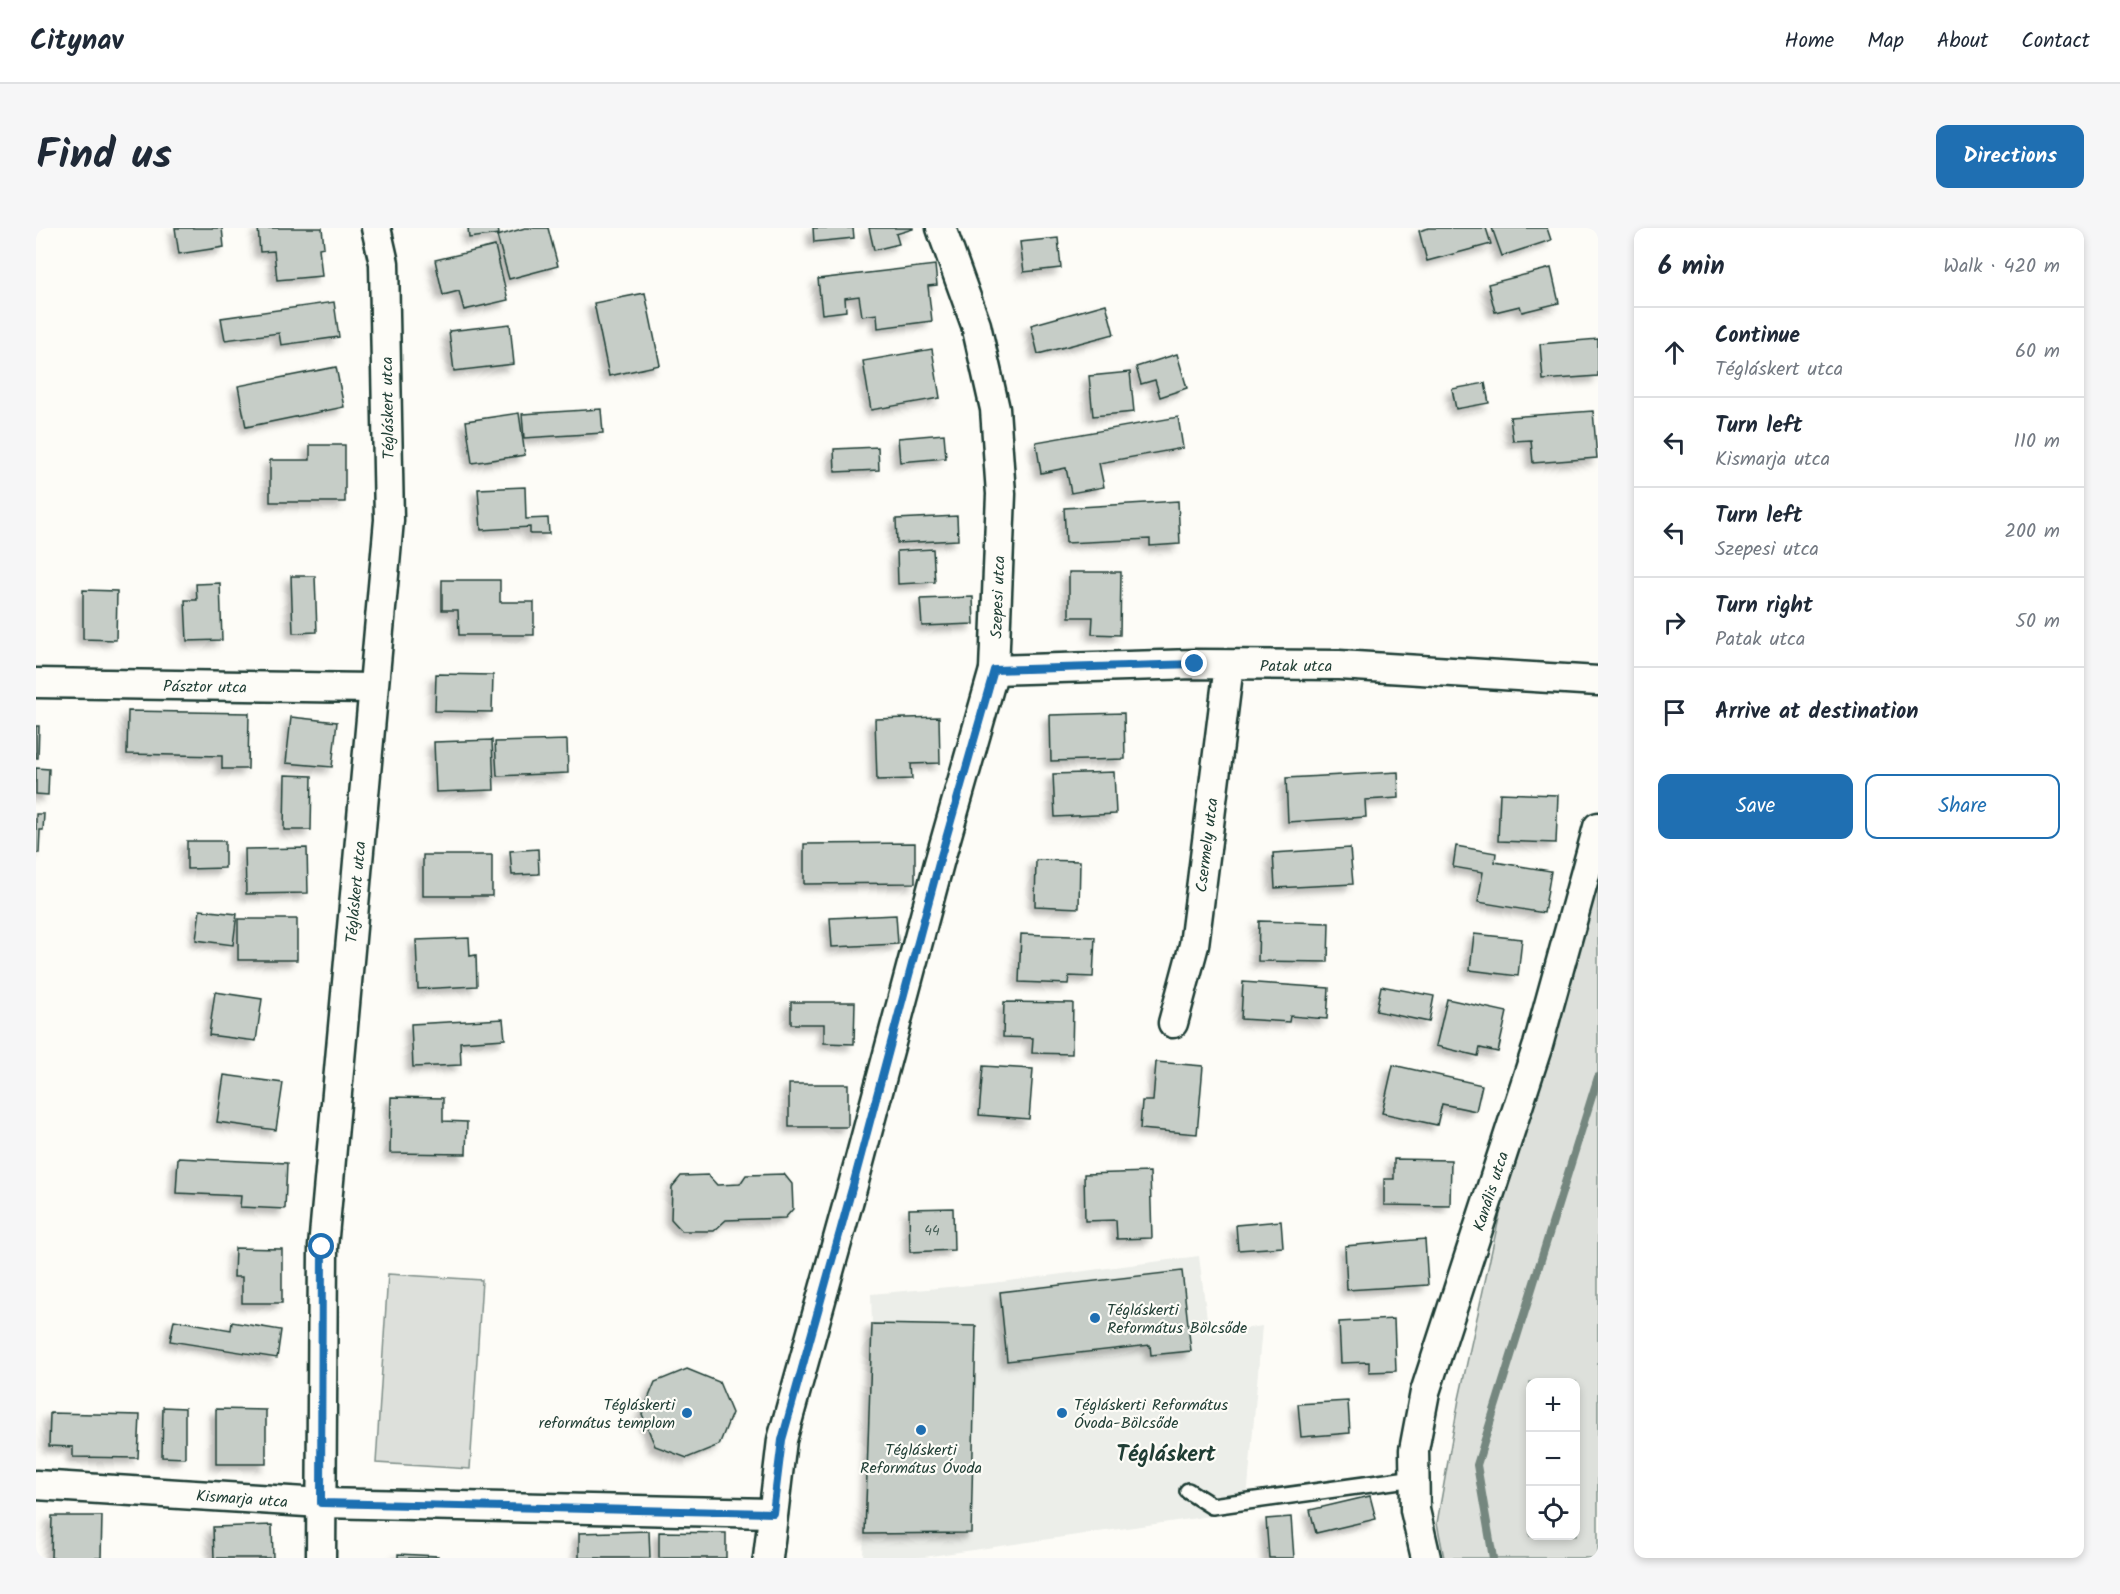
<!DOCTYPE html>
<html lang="en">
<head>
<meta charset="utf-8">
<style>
	:root { --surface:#fff; --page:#f6f6f7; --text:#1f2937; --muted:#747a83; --line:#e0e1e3; --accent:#1f6fb2 }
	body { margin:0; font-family:Kalam,sans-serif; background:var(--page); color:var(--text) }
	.controls { position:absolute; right:18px; bottom:18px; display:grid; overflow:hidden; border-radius:12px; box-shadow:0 3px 9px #0003 }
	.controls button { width:54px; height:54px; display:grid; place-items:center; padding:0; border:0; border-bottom:2px solid var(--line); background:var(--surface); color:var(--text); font:30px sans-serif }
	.stop { position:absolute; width:18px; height:18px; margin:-14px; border:4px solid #1f6fb2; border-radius:50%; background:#fff }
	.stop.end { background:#1f6fb2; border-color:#fff; box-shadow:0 2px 6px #0008 }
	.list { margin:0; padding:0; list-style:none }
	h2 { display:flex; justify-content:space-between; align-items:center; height:78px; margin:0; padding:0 24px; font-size:26px }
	h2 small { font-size:20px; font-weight:400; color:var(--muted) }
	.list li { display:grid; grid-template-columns:39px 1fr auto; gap:18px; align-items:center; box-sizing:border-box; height:90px; padding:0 24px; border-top:2px solid var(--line) }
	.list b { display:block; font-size:22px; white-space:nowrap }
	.list p { margin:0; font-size:20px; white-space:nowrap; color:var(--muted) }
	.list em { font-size:20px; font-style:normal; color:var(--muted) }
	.actions { display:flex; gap:12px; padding:18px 24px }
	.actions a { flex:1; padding:14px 0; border:2px solid var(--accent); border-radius:12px; text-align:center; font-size:21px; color:var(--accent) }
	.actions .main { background:var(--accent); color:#fff }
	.icon { flex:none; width:33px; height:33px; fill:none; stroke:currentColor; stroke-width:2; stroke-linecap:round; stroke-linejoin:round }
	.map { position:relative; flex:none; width:1562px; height:1330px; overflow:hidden; border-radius:12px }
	header { display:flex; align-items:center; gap:36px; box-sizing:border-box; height:84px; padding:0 30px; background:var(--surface); border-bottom:2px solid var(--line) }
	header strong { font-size:28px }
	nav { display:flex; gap:33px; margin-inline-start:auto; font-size:21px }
	.intro { display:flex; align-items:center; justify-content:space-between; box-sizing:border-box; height:144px; padding:0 36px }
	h1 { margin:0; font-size:42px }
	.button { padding:15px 27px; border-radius:12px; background:var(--accent); color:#fff; font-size:21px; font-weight:700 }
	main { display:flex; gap:36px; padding:0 36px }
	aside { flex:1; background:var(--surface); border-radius:12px; box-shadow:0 3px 9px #0003 }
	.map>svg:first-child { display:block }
</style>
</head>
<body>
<header>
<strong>Citynav</strong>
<nav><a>Home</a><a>Map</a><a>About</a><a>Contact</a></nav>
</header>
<div class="intro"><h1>Find us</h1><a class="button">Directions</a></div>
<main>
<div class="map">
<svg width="1562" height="1330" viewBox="0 0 1562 1330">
	<defs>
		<filter id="shadow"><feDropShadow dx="-5.5" dy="5.5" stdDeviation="3" flood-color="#0004"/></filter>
	</defs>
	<rect width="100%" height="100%" fill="#fdfcf7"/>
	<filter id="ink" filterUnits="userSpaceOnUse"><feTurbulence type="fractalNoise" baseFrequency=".0167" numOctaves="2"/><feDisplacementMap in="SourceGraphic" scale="12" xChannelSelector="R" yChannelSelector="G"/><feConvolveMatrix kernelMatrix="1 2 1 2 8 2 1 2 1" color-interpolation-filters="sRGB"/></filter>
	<g filter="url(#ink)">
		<polygon fill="#eceee9" points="1163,1028 1173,1106 1226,1098 1210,1283 881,1330 827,1330 836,1096 835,1066 957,1055"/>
		<g fill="#dde0db" stroke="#7e8e88" stroke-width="1.5" fill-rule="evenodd">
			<path d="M1562,584v746h-154l-7,-35 22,-124 54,-244zM1494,1154h46v154h-46z"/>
			<polygon points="352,1046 446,1052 434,1241 340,1235"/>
		</g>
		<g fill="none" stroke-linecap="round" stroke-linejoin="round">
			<polyline stroke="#75877f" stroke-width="8" points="1457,1330 1441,1237 1562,849"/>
		</g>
		<g fill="#c6cdc7" stroke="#1f3d34" stroke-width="1.5" filter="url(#shadow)">
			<polygon points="139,0 186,0 188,19 143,26"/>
			<polygon points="222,0 286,0 288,19 283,20 286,48 241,52 238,23 224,24"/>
			<polygon points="432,0 462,0 463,6 433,10"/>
			<polygon points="489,0 512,0 522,38 473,51 461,8"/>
			<polygon points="777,0 817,0 818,10 778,14"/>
			<polygon points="833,0 877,0 877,1 860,6 863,16 838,22"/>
			<polygon points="1393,0 1450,0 1455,16 1391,33 1383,3"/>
			<polygon points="1456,0 1511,0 1515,12 1466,28"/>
			<polygon points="1022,10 1025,40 988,44 984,14"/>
			<polygon points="459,18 472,72 428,82 423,63 407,67 399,32"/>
			<polygon points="899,37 901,57 892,58 896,93 842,100 841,86 826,88 823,68 809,70 810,83 786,86 782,51"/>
			<polygon points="1515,40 1523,75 1486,84 1484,78 1459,84 1452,56"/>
			<polygon points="609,65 624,137 573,148 558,75"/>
			<polygon points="298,74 303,109 245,117 243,105 189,112 185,90"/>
			<polygon points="1070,76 1078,106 1002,126 995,97"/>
			<polygon points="474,96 478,136 418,143 413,103"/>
			<polygon points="1562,111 1562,148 1507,152 1504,116"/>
			<polygon points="896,121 904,170 835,182 827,133"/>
			<polygon points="1141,126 1151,160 1124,169 1119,152 1105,156 1100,139"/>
			<polygon points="300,139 308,179 210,199 202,158"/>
			<polygon points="1094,144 1098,184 1057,188 1053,148"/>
			<polygon points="1449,155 1453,175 1420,181 1416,161"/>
			<polygon points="565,181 567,205 488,210 486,186"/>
			<polygon points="1557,183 1561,230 1497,235 1495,212 1477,213 1474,189"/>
			<polygon points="483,185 489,227 436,235 430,193"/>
			<polygon points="1142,189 1147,220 1063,235 1068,259 1035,265 1030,240 1005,245 1000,214"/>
			<polygon points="908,206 910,230 864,234 862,210"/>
			<polygon points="274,217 309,217 309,274 234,274 234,232 274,232"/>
			<polygon points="842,219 843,242 799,244 798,221"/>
			<polygon points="489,259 490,291 512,290 513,306 494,306 494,299 445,302 442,261"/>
			<polygon points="1142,273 1144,316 1114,318 1114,311 1030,315 1028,280"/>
			<polygon points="921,288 922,312 861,315 860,291"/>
			<polygon points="897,321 899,354 862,356 861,323"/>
			<polygon points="1033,344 1085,344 1084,407 1056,406 1057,389 1033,389"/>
			<polygon points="255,348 279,348 281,404 257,405"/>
			<polygon points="406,352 464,352 464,374 498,374 498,407 423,407 422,382 406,382"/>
			<polygon points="184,355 186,412 151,413 149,372 161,372 160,356"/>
			<polygon points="47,362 81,363 80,412 47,411"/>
			<polygon points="937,369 938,396 886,398 884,371"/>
			<polygon points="400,446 457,447 456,484 399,483"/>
			<polygon points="92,483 213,485 212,541 186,541 186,528 91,526"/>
			<polygon points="1088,485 1089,531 1015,533 1014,487"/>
			<polygon points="255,489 301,494 296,539 250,535"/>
			<polygon points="903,489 904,535 875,536 876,551 841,552 839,491"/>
			<polygon points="0,498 3,498 2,530 0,530"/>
			<polygon points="456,512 458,562 400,564 398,514"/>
			<polygon points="531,512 532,545 461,548 459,514"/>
			<polygon points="0,540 13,541 12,567 0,566"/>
			<polygon points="1078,544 1080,586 1019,589 1017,546"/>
			<polygon points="1362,544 1363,570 1329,572 1330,589 1252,594 1250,550"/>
			<polygon points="249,547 276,548 275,602 248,602"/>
			<polygon points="1464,565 1522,567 1520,615 1462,613"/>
			<polygon points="0,586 8,586 7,602 4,602 3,625 0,625"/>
			<polygon points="151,613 189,613 189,640 151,641"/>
			<polygon points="879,615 879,655 768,656 768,616"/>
			<polygon points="1420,618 1460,625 1459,634 1515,643 1508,685 1442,674 1447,644 1417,639"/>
			<polygon points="271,620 272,665 210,666 209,621"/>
			<polygon points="1314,620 1317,656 1239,660 1237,625"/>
			<polygon points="502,621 503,646 476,647 474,623"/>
			<rect x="387" y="627" width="69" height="41"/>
			<polygon points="1000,632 1044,633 1043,680 999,678"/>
			<polygon points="164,682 201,686 197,717 160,712"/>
			<polygon points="860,687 862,716 796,719 794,690"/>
			<rect x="202" y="691" width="59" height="41"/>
			<polygon points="1223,693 1293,695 1292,734 1222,733"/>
			<polygon points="985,706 1059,709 1057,749 1033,748 1032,756 983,754"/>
			<polygon points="1438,706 1486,711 1482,748 1434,742"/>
			<polygon points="433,710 434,728 440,727 441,758 382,761 380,712"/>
			<polygon points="1207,754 1293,760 1291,791 1254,788 1253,794 1205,791"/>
			<polygon points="1345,758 1398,768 1393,794 1340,783"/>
			<polygon points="179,764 226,771 220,813 173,807"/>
			<polygon points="1411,771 1471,784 1462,824 1444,820 1442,828 1400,818"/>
			<polygon points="755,774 819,774 818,816 788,815 788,796 755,796"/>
			<polygon points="968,774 1037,775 1036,826 996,825 997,810 967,809"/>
			<polygon points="467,791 469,811 424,814 425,837 377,839 375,796"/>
			<polygon points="1120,834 1167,838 1161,906 1104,901 1106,873 1117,873"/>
			<polygon points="1357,837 1446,857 1440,883 1406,876 1401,897 1346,885"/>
			<polygon points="947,838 997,841 993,891 943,887"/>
			<polygon points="188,847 247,855 240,902 181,894"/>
			<rect x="753" y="856" width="59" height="43"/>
			<polygon points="355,869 407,870 407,893 431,894 430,926 354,925"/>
			<polygon points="142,930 251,935 249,981 204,979 205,968 140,965"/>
			<polygon points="1358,931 1415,932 1414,978 1348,977 1348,951 1358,951"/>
			<polygon points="1114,944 1116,1010 1081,1011 1080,992 1049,993 1048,946"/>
			<polygon points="748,946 756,956 757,981 749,990 690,992 678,1003 646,1003 635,991 636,959 645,948 672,947 681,957 704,956 710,947"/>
			<polygon points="917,980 918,1022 874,1024 873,981"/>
			<polygon points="1245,993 1247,1019 1202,1022 1200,997"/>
			<polygon points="1389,1011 1392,1057 1311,1062 1309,1018"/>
			<polygon points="199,1020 246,1021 246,1075 206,1075 206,1049 198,1049"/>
			<polygon points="1146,1043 1155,1123 1115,1127 1114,1117 971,1133 964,1064"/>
			<polygon points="1358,1091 1360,1143 1333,1144 1333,1134 1305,1135 1303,1094"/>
			<polygon points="138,1092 195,1102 196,1094 245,1102 241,1130 134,1113"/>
			<polygon points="836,1096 940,1098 935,1305 829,1306"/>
			<polygon points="651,1141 683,1154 696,1185 683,1217 651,1230 619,1218 606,1186 619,1154"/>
			<polygon points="1312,1173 1314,1205 1265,1209 1262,1176"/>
			<polygon points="127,1179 149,1180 149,1230 126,1229"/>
			<polygon points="180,1181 230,1182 230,1236 180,1236"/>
			<polygon points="14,1185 104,1187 102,1230 37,1229 37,1219 13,1218"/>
			<polygon points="1334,1268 1340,1291 1280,1305 1274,1282"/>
			<polygon points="16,1288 66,1288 65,1330 15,1330"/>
			<polygon points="1255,1289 1258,1330 1233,1330 1230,1291"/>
			<polygon points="236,1297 237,1330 178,1330 177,1299"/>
			<polygon points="613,1303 614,1330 543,1330 543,1305"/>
			<polygon points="623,1304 690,1305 690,1330 623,1330"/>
			<polygon points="362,1326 402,1328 402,1330 362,1330"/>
		</g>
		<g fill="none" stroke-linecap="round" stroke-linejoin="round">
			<g stroke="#1f3d34" stroke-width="20">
				<polyline id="service" points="1152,1263 1176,1278 1379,1250"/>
			</g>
			<g stroke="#1f3d34" stroke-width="33">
				<g id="minor">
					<polyline points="958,442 1159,436 1303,437 1562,453"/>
					<polyline points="0,455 337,460"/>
					<polyline points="1137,795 1158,717 1193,437"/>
					<polyline points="0,1257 285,1275 737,1285"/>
					<polyline points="285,1330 287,1019 353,292 348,35 340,0"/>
					<polyline points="732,1330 746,1212 817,957 903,635 958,442 965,266 959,181 940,97 905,0"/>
					<polyline points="1390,1330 1379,1282 1378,1222 1389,1164 1502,817 1562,599"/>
				</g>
			</g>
			<use href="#service" stroke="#fdfcf7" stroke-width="15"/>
			<use href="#minor" stroke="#fdfcf7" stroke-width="28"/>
		</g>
	</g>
	<g fill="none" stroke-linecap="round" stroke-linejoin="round" filter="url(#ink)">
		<polyline stroke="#1f6fb2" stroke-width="8" points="286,1019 285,1275 737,1285 746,1212 817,957 903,635 958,442 1159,436"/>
	</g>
	<g fill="#1f6fb2" stroke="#fdfcf7" stroke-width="2">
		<circle cx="1059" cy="1090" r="6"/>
		<circle cx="651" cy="1185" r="6"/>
		<circle cx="1026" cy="1185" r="6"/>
		<circle cx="885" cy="1202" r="6"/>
	</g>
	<g text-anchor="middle" stroke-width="4.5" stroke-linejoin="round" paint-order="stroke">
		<g font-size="14" fill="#496159">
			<text x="896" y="1007">44</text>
		</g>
		<g font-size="16" fill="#1f3d34" stroke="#fdfcf7">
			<text transform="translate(351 180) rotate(-91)" y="6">Tégláskert utca</text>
			<text transform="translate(961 369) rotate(-88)" y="6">Szepesi utca</text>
			<text x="1260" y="443">Patak utca</text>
			<text transform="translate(169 458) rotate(1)" y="6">Pásztor utca</text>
			<text transform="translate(1170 617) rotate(-83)" y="6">Csermely utca</text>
			<text transform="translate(319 664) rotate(-85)" y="6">Tégláskert utca</text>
			<text transform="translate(1454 963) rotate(-72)" y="6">Kanális utca</text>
			<text transform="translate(206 1270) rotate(4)" y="6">Kismarja utca</text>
		</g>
		<g font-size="16" fill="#1f3d34" stroke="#fdfcf7" text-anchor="start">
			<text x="1071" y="1087">Tégláskerti<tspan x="1071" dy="18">Református Bölcsőde</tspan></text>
			<text x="639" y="1182" text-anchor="end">Tégláskerti<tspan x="639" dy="18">református templom</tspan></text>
			<text x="1038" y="1182">Tégláskerti Református<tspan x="1038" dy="18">Óvoda-Bölcsőde</tspan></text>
			<text x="885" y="1227" text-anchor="middle">Tégláskerti<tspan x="885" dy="18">Református Óvoda</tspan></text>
		</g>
		<g font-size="22" font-weight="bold" fill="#1f3d34" stroke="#fdfcf7">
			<text x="1130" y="1233">Tégláskert</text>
		</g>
	</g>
</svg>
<div class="controls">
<button>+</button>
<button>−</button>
<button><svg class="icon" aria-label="locate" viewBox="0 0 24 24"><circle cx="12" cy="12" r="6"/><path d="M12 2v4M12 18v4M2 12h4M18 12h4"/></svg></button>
</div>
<div class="stop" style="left:286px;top:1019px"></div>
<div class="stop end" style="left:1159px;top:436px"></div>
</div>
<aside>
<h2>6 min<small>Walk · 420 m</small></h2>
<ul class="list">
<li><svg class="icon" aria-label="ahead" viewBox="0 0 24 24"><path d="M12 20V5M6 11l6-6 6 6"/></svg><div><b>Continue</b><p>Tégláskert utca</p></div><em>60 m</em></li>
<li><svg class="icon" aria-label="left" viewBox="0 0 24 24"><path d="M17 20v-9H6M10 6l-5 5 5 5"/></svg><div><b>Turn left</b><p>Kismarja utca</p></div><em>110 m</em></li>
<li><svg class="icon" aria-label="left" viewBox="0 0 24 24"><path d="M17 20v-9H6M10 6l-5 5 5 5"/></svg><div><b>Turn left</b><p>Szepesi utca</p></div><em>200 m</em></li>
<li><svg class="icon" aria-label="right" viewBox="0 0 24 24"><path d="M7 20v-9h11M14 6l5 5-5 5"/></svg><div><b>Turn right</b><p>Patak utca</p></div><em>50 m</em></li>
<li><svg class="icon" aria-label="arrive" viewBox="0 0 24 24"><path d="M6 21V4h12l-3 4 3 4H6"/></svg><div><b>Arrive at destination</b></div></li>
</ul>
<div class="actions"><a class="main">Save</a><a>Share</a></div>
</aside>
</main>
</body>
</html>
